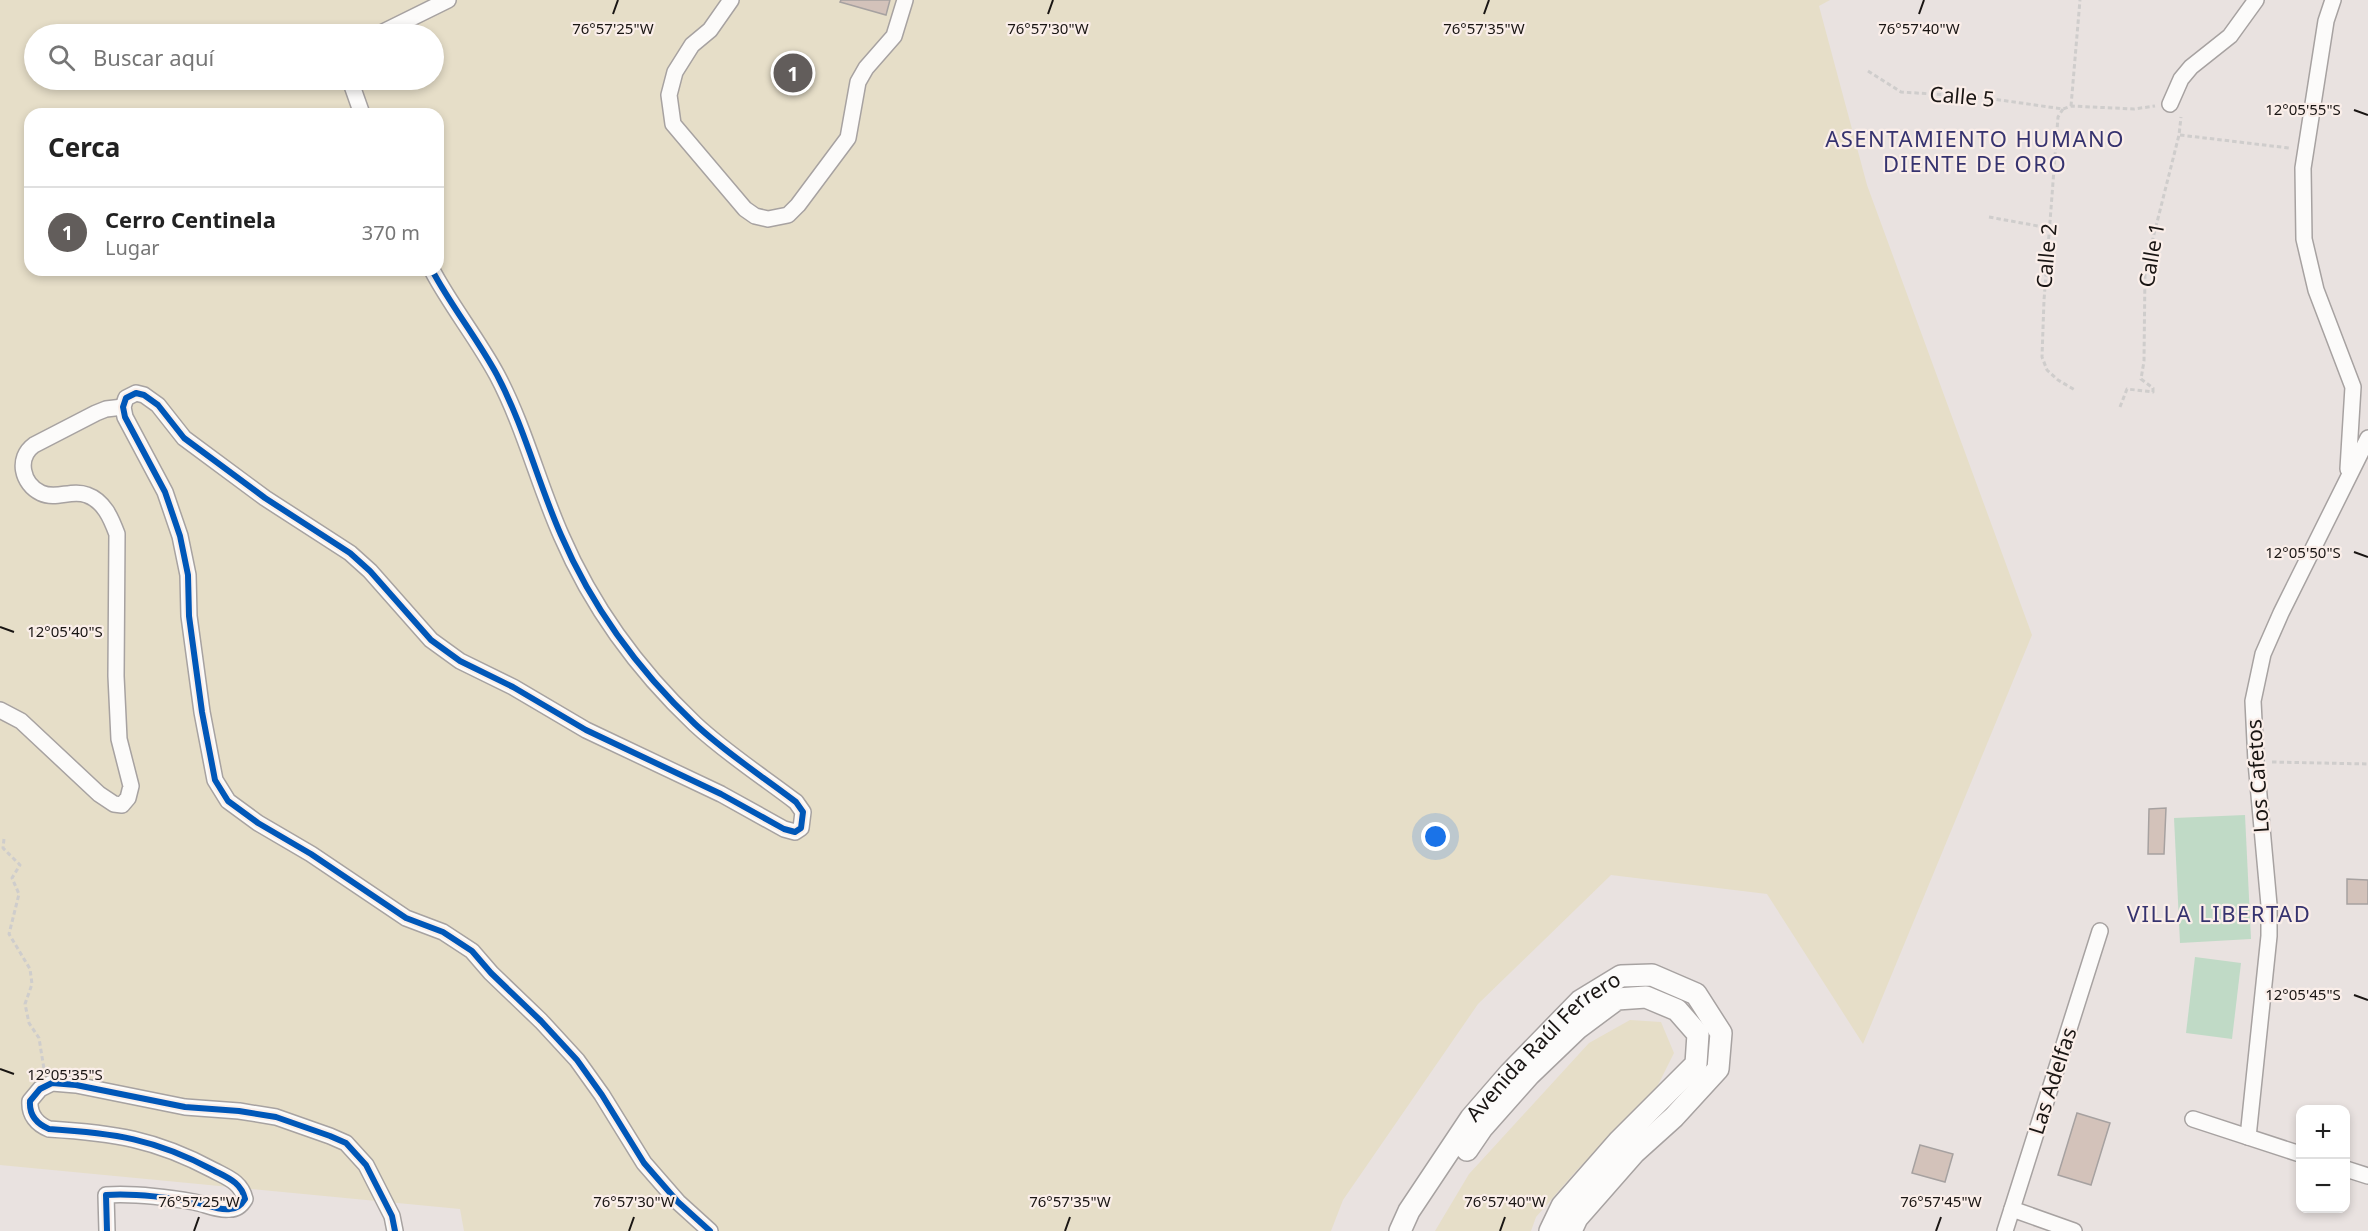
<!DOCTYPE html>
<html lang="es">
<head>
<meta charset="utf-8">
<style>
	:root { --surface:#fff; --page:#f2f2f2; --text:#222; --muted:#767676; --line:#e0e0e0; --accent:#625d5b }
	body { margin:0; font-family:"Noto Sans",sans-serif; background:var(--page); color:var(--text) }
	.controls { position:absolute; right:18px; bottom:18px; display:grid; overflow:hidden; border-radius:12px; box-shadow:0 3px 9px #0003 }
	.controls button { width:54px; height:54px; display:grid; place-items:center; padding:0; border:0; border-bottom:2px solid var(--line); background:var(--surface); color:var(--text); font:30px sans-serif }
	.you { position:absolute; left:1436px; top:837px; width:21px; height:21px; margin:-15px; border:4px solid #fff; border-radius:50%; background:#1a73e8; box-shadow:0 0 0 9px #1a73e833 }
	.badge { display:grid; place-items:center; width:39px; height:39px; border-radius:50%; background:var(--accent); color:#fff; font-size:20px; font-weight:700 }
	.pin { position:absolute; translate:-50% -50%; border:3px solid #fff; box-shadow:0 2px 6px #0006 }
	.list { margin:0; padding:0; list-style:none }
	h2 { display:flex; justify-content:space-between; align-items:center; height:78px; margin:0; padding:0 24px; font-size:26px }
	h2 small { font-size:20px; font-weight:400; color:var(--muted) }
	.list li { display:grid; grid-template-columns:39px 1fr auto; gap:18px; align-items:center; box-sizing:border-box; height:90px; padding:0 24px; border-top:2px solid var(--line) }
	.list b { display:block; font-size:22px; white-space:nowrap }
	.list p { margin:0; font-size:20px; white-space:nowrap; color:var(--muted) }
	.list em { font-size:20px; font-style:normal; color:var(--muted) }
	.icon { flex:none; width:33px; height:33px; fill:none; stroke:currentColor; stroke-width:2; stroke-linecap:round; stroke-linejoin:round }
	.map { position:relative; flex:none; width:2368px; height:1231px; overflow:hidden }
	.search { position:absolute; background:var(--surface); box-shadow:0 3px 9px #0003; left:24px; top:24px; width:420px; height:66px; display:flex; align-items:center; gap:15px; box-sizing:border-box; padding:0 21px; border-radius:33px; color:var(--muted); font-size:22px }
	.panel { position:absolute; background:var(--surface); box-shadow:0 3px 9px #0003; left:24px; top:108px; width:420px; height:168px; border-radius:18px }
	.map>svg:first-child { display:block }
</style>
</head>
<body>
<div class="map">
<svg width="2368" height="1231" viewBox="0 0 2368 1231">
	<rect width="100%" height="100%" fill="#e9e2e0"/>
	<g fill="#c0dac6">
		<polygon points="2245,815 2251,939 2180,943 2174,818"/>
		<polygon points="2195,957 2241,963 2232,1039 2186,1033"/>
	</g>
	<g fill="#e6dec8" fill-rule="evenodd">
		<path d="M0,0h1830l-11,6 48,179 165,450 -169,409 -96,-150 -156,-19 -133,129 -135,196 -12,31h-867l-4,-22 -460,-44zM34,34h400v46h-400zM30,114h408v156h-408z"/>
		<polygon points="1630,1020 1661,1022 1674,1053 1654,1093 1577,1170 1536,1217 1531,1231 1435,1231 1469,1174 1589,1043"/>
	</g>
	<g fill="#d3c2ba" stroke="#a6a1a0" stroke-width="1.5">
		<polygon points="841,0 890,0 886,15 840,2"/>
		<polygon points="2166,808 2164,854 2148,854 2149,809"/>
		<polygon points="2347,879 2368,880 2368,904 2347,904"/>
		<polygon points="2077,1113 2110,1123 2091,1185 2058,1175"/>
		<polygon points="1920,1145 1953,1154 1945,1182 1912,1173"/>
	</g>
	<g fill="none" stroke-linecap="round" stroke-linejoin="round">
		<g stroke="#a7a2a1" stroke-width="18">
			<g id="street">
				<polyline points="731,0 710,30 692,45 675,72 669,95 673,124 745,209 755,216 768,219 788,215 798,205 848,138 858,82 866,68 894,36 905,0"/>
				<polyline points="2333,0 2326,21 2303,168 2304,239 2316,290 2353,387 2348,469"/>
				<polyline points="379,34 448,0"/>
				<polyline points="350,80 362,114"/>
				<polyline points="2170,104 2181,79 2191,67 2230,36 2256,0"/>
				<path d="M432,270c19,36 45,68 65,105 27,51 41,108 64,160 31,72 77,135 134,189 31,29 67,52 101,78l7,10 -2,16 -6,4 -11,-3 -63,-35 -135,-64 -73,-43 -53,-26 -29,-21 -61,-69 -20,-18 -85,-55 -81,-60 -26,-33 -14,-10 -8,-2 -10,5 -3,9 2,10 40,75 15,44 8,39 1,41 13,96 13,68 13,21 30,22 53,31 95,64 37,14 29,19 19,22 50,48 36,39 25,35 42,68 34,39 32,29"/>
				<path d="M0,710l21,11 78,73 15,10 8,1 6,-7 3,-12 -12,-47 -3,-63 1,-142c-6,-16 -13,-33 -30,-39 -15,-6 -31,5 -46,-2 -19,-9 -25,-35 -7,-48l62,-32 10,-4 17,-2"/>
				<polyline points="2193,1119 2300,1154"/>
				<polyline points="2248,1137 2269,936 2269,905 2256,762 2253,701 2263,654 2281,613 2368,438"/>
				<polyline points="2346,1169 2368,1176"/>
				<polyline points="2012,1209 2074,1231"/>
				<path d="M107,1231l-1,-36c29,-2 59,2 88,7 11,2 25,9 36,7 7,0 12,-5 15,-10 -4,-17 -17,-21 -32,-29 -58,-31 -99,-37 -164,-41 -12,-5 -20,-14 -19,-28l10,-12 12,-6 24,2 109,22 54,4 37,6 54,19 16,7 20,22 26,51 3,15"/>
				<polyline points="2005,1231 2100,931"/>
			</g>
		</g>
		<g stroke="#a7a2a1" stroke-width="24">
			<g id="secondary">
				<polyline points="1467,1150 1482,1128 1529,1075 1578,1028 1617,999 1646,997 1677,1010 1698,1034 1696,1064 1619,1141 1562,1206 1550,1231"/>
				<path id="s1" d="M1400,1231l9,-20 62,-93 39,-45 70,-72 41,-25 31,-1 44,19 25,39 -3,36 -44,48 -40,36 -57,65 -6,13"/>
			</g>
		</g>
		<g stroke="#cfcdcc" stroke-width="3" stroke-dasharray="4.5 3" stroke-linecap="butt">
			<polyline points="1868,71 1901,92 1979,97 2063,109 2071,106 2134,109 2155,106"/>
			<polyline points="2071,106 2080,0"/>
			<polyline points="2063,109 2058,117 2044,300 2042,357 2047,370 2058,380 2075,390"/>
			<polyline points="2180,135 2289,148"/>
			<polyline points="1989,217 2049,228"/>
			<polyline points="2120,407 2127,389 2153,392 2153,388 2141,379 2144,361 2145,270 2179,135 2181,117"/>
			<polyline points="2272,762 2368,764"/>
			<polyline points="4,839 3,848 20,865 12,878 19,894 9,934 30,969 32,984 25,1004 29,1023 39,1038 44,1069"/>
		</g>
		<use href="#street" stroke="#fcfbfa" stroke-width="15"/>
		<use href="#secondary" stroke="#fcfbfa" stroke-width="21"/>
		<g stroke="#faeee9" stroke-width="10">
			<g id="cycleway">
				<path d="M432,270c19,36 45,68 65,105 27,51 41,108 64,160 31,72 77,135 134,189 31,29 67,52 101,78l7,10 -2,16 -6,4 -11,-3 -63,-35 -135,-64 -73,-43 -53,-26 -29,-21 -61,-69 -20,-18 -85,-55 -81,-60 -26,-33 -14,-10 -8,-2 -10,5 -3,9 2,10 40,75 15,44 8,39 1,41 13,96 13,68 13,21 30,22 53,31 95,64 37,14 29,19 19,22 50,48 36,39 25,35 42,68 34,39 32,29"/>
				<path d="M107,1231l-1,-36c29,-2 59,2 88,7 11,2 25,9 36,7 7,0 12,-5 15,-10 -4,-17 -17,-21 -32,-29 -58,-31 -99,-37 -164,-41 -12,-5 -20,-14 -19,-28l10,-12 12,-6 24,2 109,22 54,4 37,6 54,19 16,7 20,22 26,51 3,15"/>
			</g>
		</g>
		<use href="#cycleway" stroke="#0057b8" stroke-width="6"/>
	</g>
	<path fill="none" stroke="#191513" stroke-width="2" d="M613,14l5,-14M1048,14l5,-14M1484,14l5,-14M1919,14l5,-14M2354,110l14,5M2354,552l14,5M0,627l14,5M2354,995l14,5M0,1069l14,5M194,1231l5,-14M629,1231l5,-14M1065,1231l5,-14M1500,1231l5,-14M1936,1231l5,-14"/>
	<g text-anchor="middle" stroke-width="4.5" stroke-linejoin="round" paint-order="stroke">
		<g font-size="21" fill="#191513" stroke="#faeee9">
			<text transform="translate(1962 97) rotate(5)" y="7">Calle 5</text>
			<text transform="translate(2152 255) rotate(-80)" y="7">Calle 1</text>
			<text transform="translate(2047 256) rotate(-85)" y="7">Calle 2</text>
			<text transform="translate(2258 776) rotate(-94)" y="7">Los Cafetos</text>
			<text dy="7" stroke="none"><textPath href="#s1" startOffset="236">Avenida Raúl Ferrero</textPath></text>
			<text transform="translate(2053 1081) rotate(-72)" y="7">Las Adelfas</text>
		</g>
		<g font-size="22" letter-spacing="1.5" fill="#36336f" stroke="#faeee9">
			<text x="1975" y="147">ASENTAMIENTO HUMANO<tspan x="1975" dy="25">DIENTE DE ORO</tspan></text>
			<text x="2219" y="922">VILLA LIBERTAD</text>
		</g>
	</g>
	<g font-size="15" text-anchor="middle" fill="#191513" stroke="#faeee9" stroke-width="4.5" stroke-linejoin="round" paint-order="stroke">
		<text x="1048" y="34">76°57'30"W</text>
		<text x="1484" y="34">76°57'35"W</text>
		<text x="613" y="34">76°57'25"W</text>
		<text x="1919" y="34">76°57'40"W</text>
		<text x="2303" y="115">12°05'55"S</text>
		<text x="2303" y="558">12°05'50"S</text>
		<text x="65" y="637">12°05'40"S</text>
		<text x="2303" y="1000">12°05'45"S</text>
		<text x="65" y="1080">12°05'35"S</text>
		<text x="199" y="1207">76°57'25"W</text>
		<text x="634" y="1207">76°57'30"W</text>
		<text x="1070" y="1207">76°57'35"W</text>
		<text x="1505" y="1207">76°57'40"W</text>
		<text x="1941" y="1207">76°57'45"W</text>
	</g>
</svg>
<div class="controls">
<button>+</button>
<button>−</button>
</div>
<div class="you"></div>
<div class="pin badge" style="left:793px;top:73px">1</div>
<div class="search"><svg class="icon" aria-label="search" viewBox="0 0 24 24"><circle cx="10" cy="10" r="6"/><path d="M15 15l6 6"/></svg>Buscar aquí</div>
<section class="panel">
<h2>Cerca<small></small></h2>
<ul class="list">
<li><span class="badge">1</span><div><b>Cerro Centinela</b><p>Lugar</p></div><em>370 m</em></li>
</ul>
</section>
</div>
</body>
</html>
